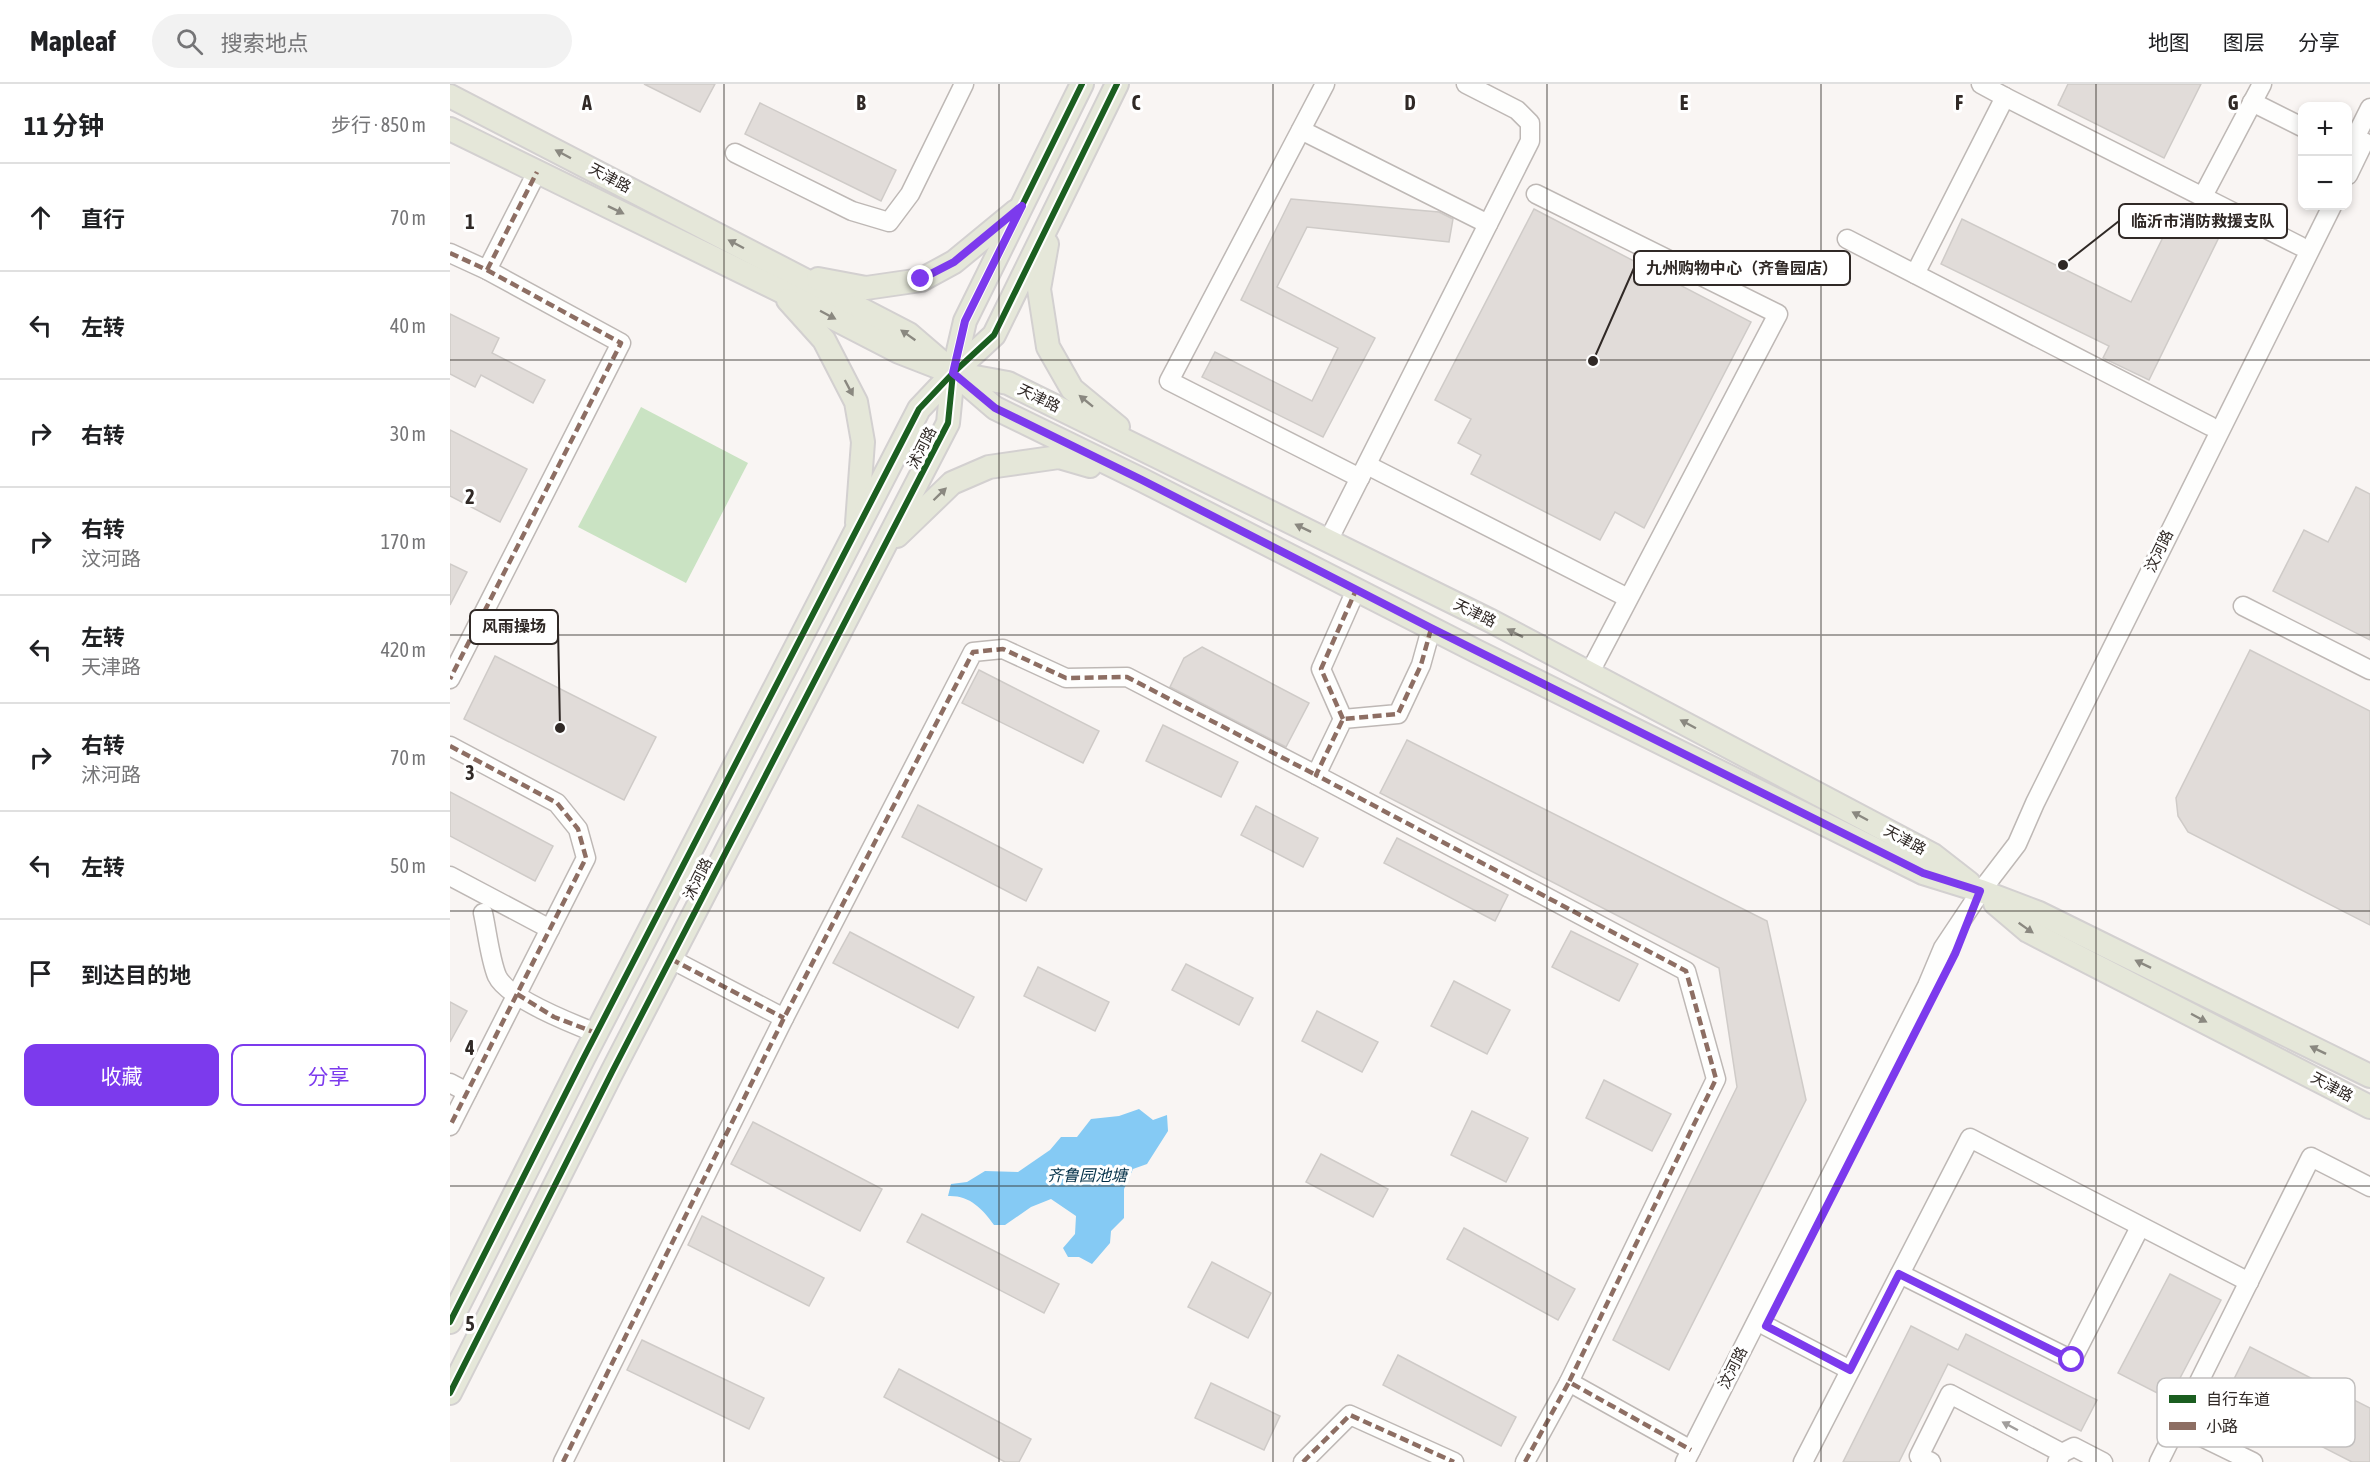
<!DOCTYPE html>
<html lang="zh">
<head>
<meta charset="utf-8">
<style>
	:root { --surface:#fff; --page:#f2f2f2; --text:#202124; --muted:#757577; --line:#e0e0e0; --accent:#7c3aed }
	body { margin:0; font-family:"Asap Condensed","Noto Sans SC",sans-serif; background:var(--page); color:var(--text) }
	.controls { position:absolute; right:18px; top:18px; display:grid; overflow:hidden; border-radius:12px; box-shadow:0 3px 9px #0003 }
	.controls button { width:54px; height:54px; display:grid; place-items:center; padding:0; border:0; border-bottom:2px solid var(--line); background:var(--surface); color:var(--text); font:30px sans-serif }
	.stop { position:absolute; width:18px; height:18px; margin:-14px; border:4px solid #7c3aed; border-radius:50%; background:#fff }
	.stop.end { background:#7c3aed; border-color:#fff; box-shadow:0 2px 6px #0008 }
	.list { margin:0; padding:0; list-style:none }
	h2 { display:flex; justify-content:space-between; align-items:center; height:78px; margin:0; padding:0 24px; font-size:26px }
	h2 small { font-size:20px; font-weight:400; color:var(--muted) }
	.list li { display:grid; grid-template-columns:39px 1fr auto; gap:18px; align-items:center; box-sizing:border-box; height:108px; padding:0 24px; border-top:2px solid var(--line) }
	.list b { display:block; font-size:22px; white-space:nowrap }
	.list p { margin:0; font-size:20px; white-space:nowrap; color:var(--muted) }
	.list em { font-size:20px; font-style:normal; color:var(--muted) }
	.actions { display:flex; gap:12px; padding:18px 24px }
	.actions a { flex:1; padding:14px 0; border:2px solid var(--accent); border-radius:12px; text-align:center; font-size:21px; color:var(--accent) }
	.actions .main { background:var(--accent); color:#fff }
	.icon { flex:none; width:33px; height:33px; fill:none; stroke:currentColor; stroke-width:2; stroke-linecap:round; stroke-linejoin:round }
	.map { position:relative; flex:none; width:1920px; height:1378px; overflow:hidden }
	header { display:flex; align-items:center; gap:36px; box-sizing:border-box; height:84px; padding:0 30px; background:var(--surface); border-bottom:2px solid var(--line) }
	header strong { font-size:28px }
	nav { display:flex; gap:33px; margin-inline-start:auto; font-size:21px }
	.search { width:420px; height:54px; background:var(--page); display:flex; align-items:center; gap:15px; box-sizing:border-box; padding:0 21px; border-radius:33px; color:var(--muted); font-size:22px }
	main { display:flex }
	aside { flex:1; background:var(--surface) }
	.map>svg:first-child { display:block }
</style>
</head>
<body>
<header>
<strong>Mapleaf</strong>
<div class="search"><svg class="icon" aria-label="search" viewBox="0 0 24 24"><circle cx="10" cy="10" r="6"/><path d="M15 15l6 6"/></svg>搜索地点</div>
<nav><a>地图</a><a>图层</a><a>分享</a></nav>
</header>
<main>
<aside>
<h2>11 分钟<small>步行 · 850 m</small></h2>
<ul class="list">
<li><svg class="icon" aria-label="ahead" viewBox="0 0 24 24"><path d="M12 20V5M6 11l6-6 6 6"/></svg><div><b>直行</b></div><em>70 m</em></li>
<li><svg class="icon" aria-label="left" viewBox="0 0 24 24"><path d="M17 20v-9H6M10 6l-5 5 5 5"/></svg><div><b>左转</b></div><em>40 m</em></li>
<li><svg class="icon" aria-label="right" viewBox="0 0 24 24"><path d="M7 20v-9h11M14 6l5 5-5 5"/></svg><div><b>右转</b></div><em>30 m</em></li>
<li><svg class="icon" aria-label="right" viewBox="0 0 24 24"><path d="M7 20v-9h11M14 6l5 5-5 5"/></svg><div><b>右转</b><p>汶河路</p></div><em>170 m</em></li>
<li><svg class="icon" aria-label="left" viewBox="0 0 24 24"><path d="M17 20v-9H6M10 6l-5 5 5 5"/></svg><div><b>左转</b><p>天津路</p></div><em>420 m</em></li>
<li><svg class="icon" aria-label="right" viewBox="0 0 24 24"><path d="M7 20v-9h11M14 6l5 5-5 5"/></svg><div><b>右转</b><p>沭河路</p></div><em>70 m</em></li>
<li><svg class="icon" aria-label="left" viewBox="0 0 24 24"><path d="M17 20v-9H6M10 6l-5 5 5 5"/></svg><div><b>左转</b></div><em>50 m</em></li>
<li><svg class="icon" aria-label="arrive" viewBox="0 0 24 24"><path d="M6 21V4h12l-3 4 3 4H6"/></svg><div><b>到达目的地</b></div></li>
</ul>
<div class="actions"><a class="main">收藏</a><a>分享</a></div>
</aside>
<div class="map">
<svg width="1920" height="1378" viewBox="0 0 1920 1378">
	<rect width="100%" height="100%" fill="#f9f5f3"/>
	<polygon fill="#cae3c3" points="191,323 298,379 236,499 128,443"/>
	<path fill="#85caf4" d="M689,1025l14,11 14,-5 1,16 -21,33 -14,5 -9,20v29l-13,13 -1,12 -18,21 -13,-7h-11l-5,-9 12,-14 1,-18 -25,-17 -20,8 -26,18h-11c-12,-17 -25,-30 -46,-29l3,-12 16,-2 18,-11 33,1 32,-22 11,-13h16l14,-18 28,-3z"/>
	<g fill="#e1dcd9" stroke="#cfcbc8" stroke-width="1.5">
		<polygon points="194,0 265,0 250,28"/>
		<polygon points="1618,0 1751,0 1714,74 1608,21"/>
		<polygon points="310,19 446,86 431,117 295,50"/>
		<polygon points="841,115 989,128 1003,135 999,158 857,143 827,203 925,254 873,353 752,293 765,268 862,317 888,264 791,216"/>
		<polygon points="1729,121 1774,143 1699,296 1653,274 1659,262 1491,180 1512,135 1681,218"/>
		<polygon points="1084,125 1301,238 1194,444 1165,428 1150,456 1021,390 1031,371 1008,359 1021,335 985,316"/>
		<polygon points="0,230 49,254 42,269 95,296 83,319 31,291 25,303 0,290"/>
		<polygon points="0,346 77,385 50,438 0,412"/>
		<polygon points="1906,403 1920,410 1920,556 1823,507 1854,446 1878,458"/>
		<polygon points="0,480 17,488 0,521"/>
		<polygon points="752,563 859,619 836,663 720,603 734,574"/>
		<polygon points="1800,566 1920,627 1920,841 1738,748 1728,732 1726,714"/>
		<polygon points="45,572 206,653 174,716 14,635"/>
		<polygon points="529,586 649,647 633,679 512,619"/>
		<polygon points="713,641 788,678 771,713 696,677"/>
		<polygon points="957,656 1317,837 1356,1016 1219,1286 1163,1256 1287,1003 1269,884 930,709"/>
		<polygon points="0,708 103,762 85,797 0,752"/>
		<polygon points="468,721 592,785 576,817 452,753"/>
		<polygon points="806,722 868,754 853,783 791,751"/>
		<polygon points="947,754 1058,811 1045,837 934,779"/>
		<polygon points="1121,847 1188,880 1169,917 1102,883"/>
		<polygon points="400,848 524,913 508,944 383,879"/>
		<polygon points="736,880 803,914 789,941 722,906"/>
		<polygon points="588,883 659,918 645,947 574,912"/>
		<polygon points="1004,897 1060,926 1037,970 981,942"/>
		<polygon points="0,918 17,927 0,958"/>
		<polygon points="867,927 928,958 912,988 852,957"/>
		<polygon points="1154,996 1221,1030 1202,1067 1136,1034"/>
		<polygon points="1022,1027 1078,1054 1056,1098 1001,1071"/>
		<polygon points="303,1038 432,1105 410,1147 281,1080"/>
		<polygon points="871,1070 938,1105 923,1133 856,1098"/>
		<polygon points="472,1130 609,1200 594,1229 457,1158"/>
		<polygon points="252,1132 374,1194 359,1222 238,1161"/>
		<polygon points="1014,1144 1125,1205 1108,1236 997,1175"/>
		<polygon points="762,1178 821,1209 798,1254 738,1223"/>
		<polygon points="1720,1190 1771,1216 1719,1315 1668,1289"/>
		<polygon points="1461,1242 1508,1266 1516,1250 1647,1316 1631,1347 1498,1280 1449,1378 1393,1378"/>
		<polygon points="192,1256 314,1314 299,1345 177,1286"/>
		<polygon points="1800,1263 1920,1324 1920,1378 1902,1378 1775,1313"/>
		<polygon points="948,1271 1066,1333 1051,1362 933,1301"/>
		<polygon points="449,1285 581,1355 569,1378 555,1378 434,1313"/>
		<polygon points="761,1299 830,1332 814,1366 745,1334"/>
	</g>
	<g fill="none" stroke-linecap="round" stroke-linejoin="round">
		<g stroke="#beb8b5" stroke-width="21">
			<g id="minor">
				<polyline points="875,0 719,297 910,394"/>
				<polyline points="1531,0 1555,13"/>
				<polyline points="1802,18 1852,43"/>
				<polyline points="851,46 1038,140"/>
				<polyline points="1898,68 1920,24"/>
				<polyline points="285,69 402,127 439,138 460,110 514,0"/>
				<polyline points="1898,91 1914,58"/>
				<polyline points="1086,110 1328,230 1140,588"/>
				<polyline points="1753,112 1812,0"/>
				<polyline points="1397,155 1760,342"/>
				<polyline points="0,169 37,186 171,259 0,595"/>
				<polyline points="37,186 87,88"/>
				<polyline points="1465,190 1555,13 1850,162"/>
				<polyline points="917,381 1178,514"/>
				<polyline points="878,457 1080,57 1080,39 1067,26 1016,0"/>
				<polyline points="1793,522 1920,586"/>
				<polyline points="981,545 971,581 948,630 893,635 866,691 1236,887 1266,995 1119,1298 1241,1366"/>
				<polyline points="893,635 871,585 906,506"/>
				<polyline points="0,662 107,719 128,745 136,774 0,1042"/>
				<polyline points="0,792 100,845"/>
				<path d="M33,829c4,18 7,46 14,63 10,22 76,48 99,57"/>
				<polyline points="221,875 334,934"/>
				<polyline points="0,999 17,1008"/>
				<polyline points="1450,1190 1622,1276 1690,1143"/>
				<polyline points="1316,1242 1400,1286"/>
				<polyline points="1727,1341 1803,1378"/>
				<polyline points="113,1378 334,934 523,568 553,565 616,594 677,593 866,691"/>
				<polyline points="853,1378 900,1331 1004,1378"/>
				<polyline points="1075,1378 1119,1298"/>
				<polyline points="1235,1378 1477,902 1493,864 1531,807 1567,760 1585,719 1882,122"/>
				<polyline points="1353,1378 1520,1054 1799,1198"/>
				<polyline points="1481,1378 1469,1372 1500,1310 1612,1369"/>
				<polyline points="1607,1378 1612,1369 1624,1363 1653,1378"/>
				<polyline points="1709,1378 1861,1073 1920,1103"/>
			</g>
		</g>
		<g stroke="#d3d0d0" stroke-width="26">
			<g id="major">
				<polyline points="0,12 459,250 545,324 692,396 1026,567 1473,789 1531,807 1589,829 1920,992"/>
				<polyline points="0,45 329,206 449,268 503,289 558,299 1041,537 1483,771 1519,799"/>
				<polyline points="597,160 589,205 598,263 622,305 668,343"/>
				<polyline points="368,195 416,204 471,196 504,178 566,127"/>
				<polyline points="338,216 374,256 406,318 413,358 407,439"/>
				<polyline points="447,452 502,399 539,383 609,373 640,382"/>
				<polyline points="1545,819 1578,847 1920,1023"/>
				<polyline points="0,1238 134,973 469,325 503,289 544,251 667,0"/>
				<polyline points="0,1309 162,988 498,339 503,289 515,237 632,0"/>
			</g>
		</g>
		<use href="#minor" stroke="#fefefd" stroke-width="18"/>
		<use href="#major" stroke="#e5e7d9" stroke-width="22"/>
		<g stroke="#8d6e63" stroke-width="4.5" stroke-dasharray="9 4.5" stroke-linecap="butt">
			<polyline points="0,169 37,186 171,259 0,595"/>
			<polyline points="37,186 87,88"/>
			<polyline points="981,545 971,581 948,630 893,635 866,691 1236,887 1266,995 1119,1298 1241,1366"/>
			<polyline points="893,635 871,585 906,506"/>
			<polyline points="0,662 107,719 128,745 136,774 0,1042"/>
			<polyline points="221,875 334,934"/>
			<polyline points="67,910 104,933 146,949"/>
			<polyline points="113,1378 334,934 523,568 553,565 616,594 677,593 866,691"/>
			<polyline points="853,1378 900,1331 1004,1378"/>
			<polyline points="1075,1378 1119,1298"/>
		</g>
		<g stroke="#fff" stroke-width="10">
			<g id="cycleway">
				<polyline points="0,1238 134,973 469,325 503,289 544,251 667,0"/>
				<polyline points="0,1309 162,988 498,339 503,289 515,237 632,0"/>
			</g>
		</g>
		<use href="#cycleway" stroke="#1b5e20" stroke-width="6"/>
	</g>
	<defs><path id="oneway-solid" d="M-6-.8H1V-3.2L6.5 0L1 3.2V.8H-6Z" transform="scale(1.5)"/></defs>
	<g fill="#8a8880">
		<use href="#oneway-solid" transform="translate(113 70) rotate(-152)"/>
		<use href="#oneway-solid" transform="translate(166 126) rotate(26)"/>
		<use href="#oneway-solid" transform="translate(286 160) rotate(-152)"/>
		<use href="#oneway-solid" transform="translate(378 231) rotate(28)"/>
		<use href="#oneway-solid" transform="translate(458 251) rotate(-145)"/>
		<use href="#oneway-solid" transform="translate(399 304) rotate(62)"/>
		<use href="#oneway-solid" transform="translate(636 317) rotate(-141)"/>
		<use href="#oneway-solid" transform="translate(490 410) rotate(-44)"/>
		<use href="#oneway-solid" transform="translate(853 444) rotate(-154)"/>
		<use href="#oneway-solid" transform="translate(1065 549) rotate(-153)"/>
		<use href="#oneway-solid" transform="translate(1238 640) rotate(-152)"/>
		<use href="#oneway-solid" transform="translate(1410 732) rotate(-152)"/>
		<use href="#oneway-solid" transform="translate(1576 844) rotate(35)"/>
		<use href="#oneway-solid" transform="translate(1693 880) rotate(-154)"/>
		<use href="#oneway-solid" transform="translate(1749 934) rotate(28)"/>
		<use href="#oneway-solid" transform="translate(1868 966) rotate(-154)"/>
	</g>
	<use fill="#a19e9c" href="#oneway-solid" transform="translate(1560 1342) rotate(-152)"/>
	<g fill="none" stroke-linecap="round" stroke-linejoin="round">
		<polyline stroke="#7c3aed" stroke-width="8" points="471,195 504,178 572,122 515,237 503,289 545,324 692,396 981,544 1473,789 1530,807 1505,870 1316,1242 1400,1286 1449,1190 1622,1276"/>
	</g>
	<path fill="none" stroke="#302926" stroke-width="1.5" stroke-opacity="0.55" d="M274,0v1378M549,0v1378M823,0v1378M1097,0v1378M1371,0v1378M1646,0v1378M0,276h1920M0,551h1920M0,827h1920M0,1102h1920"/>
	<g text-anchor="middle" stroke-width="6" stroke-linejoin="round" paint-order="stroke">
		<g font-size="15" fill="#302926" stroke="#fff">
			<text transform="translate(160 94) rotate(28)" y="5">天津路</text>
			<text transform="translate(589 314) rotate(26)" y="5">天津路</text>
			<text transform="translate(472 364) rotate(-63)" y="5">沭河路</text>
			<text transform="translate(1709 467) rotate(-64)" y="5">汶河路</text>
			<text transform="translate(1025 529) rotate(26)" y="5">天津路</text>
			<text transform="translate(1455 756) rotate(28)" y="5">天津路</text>
			<text transform="translate(248 795) rotate(-63)" y="5">沭河路</text>
			<text transform="translate(1882 1003) rotate(28)" y="5">天津路</text>
			<text transform="translate(1283 1284) rotate(-63)" y="5">汶河路</text>
		</g>
		<g font-size="16" font-style="italic" fill="#022f47" stroke="#fff">
			<text x="637" y="1097">齐鲁园池塘</text>
		</g>
	</g>
	<rect x="1707" y="1294" width="198" height="69" rx="9" fill="#fff" stroke="#c1bfbe" stroke-width="1.5"/>
	<rect x="1719" y="1311" width="27" height="8" fill="#1b5e20"/>
	<rect x="1719" y="1338" width="27" height="8" fill="#8d6e63"/>
	<g font-size="16" fill="#302926">
		<text x="1756" y="1321">自行车道</text>
		<text x="1756" y="1348">小路</text>
	</g>
	<g font-size="20" text-anchor="middle" font-weight="bold" fill="#302926" stroke="#fff" stroke-width="6" stroke-linejoin="round" paint-order="stroke">
		<text x="137" y="26">A</text>
		<text x="411" y="26">B</text>
		<text x="686" y="26">C</text>
		<text x="960" y="26">D</text>
		<text x="1234" y="26">E</text>
		<text x="1509" y="26">F</text>
		<text x="1783" y="26">G</text>
		<text x="20" y="145">1</text>
		<text x="20" y="420">2</text>
		<text x="20" y="696">3</text>
		<text x="20" y="971">4</text>
		<text x="20" y="1247">5</text>
	</g>
	<path fill="none" stroke="#302926" stroke-width="2" d="M1613 181L1669 137M1143 277L1184 184M110 644L108 543"/>
	<g fill="#302926" stroke="#fff" stroke-width="2">
		<circle cx="1613" cy="181" r="6"/>
		<circle cx="1143" cy="277" r="6"/>
		<circle cx="110" cy="644" r="6"/>
	</g>
	<g fill="#fff" stroke="#302926" stroke-width="2">
		<rect x="1669" y="120" width="168" height="34" rx="6"/>
		<rect x="1184" y="167" width="216" height="34" rx="6"/>
		<rect x="20" y="526" width="88" height="34" rx="6"/>
	</g>
	<g font-size="16" text-anchor="middle" font-weight="bold" fill="#302926">
		<text x="1753" y="143">临沂市消防救援支队</text>
		<text x="1292" y="190">九州购物中心（齐鲁园店）</text>
		<text x="64" y="548">风雨操场</text>
	</g>
</svg>
<div class="controls">
<button>+</button>
<button>−</button>
</div>
<div class="stop" style="left:1622px;top:1276px"></div>
<div class="stop end" style="left:471px;top:195px"></div>
</div>
</main>
</body>
</html>
